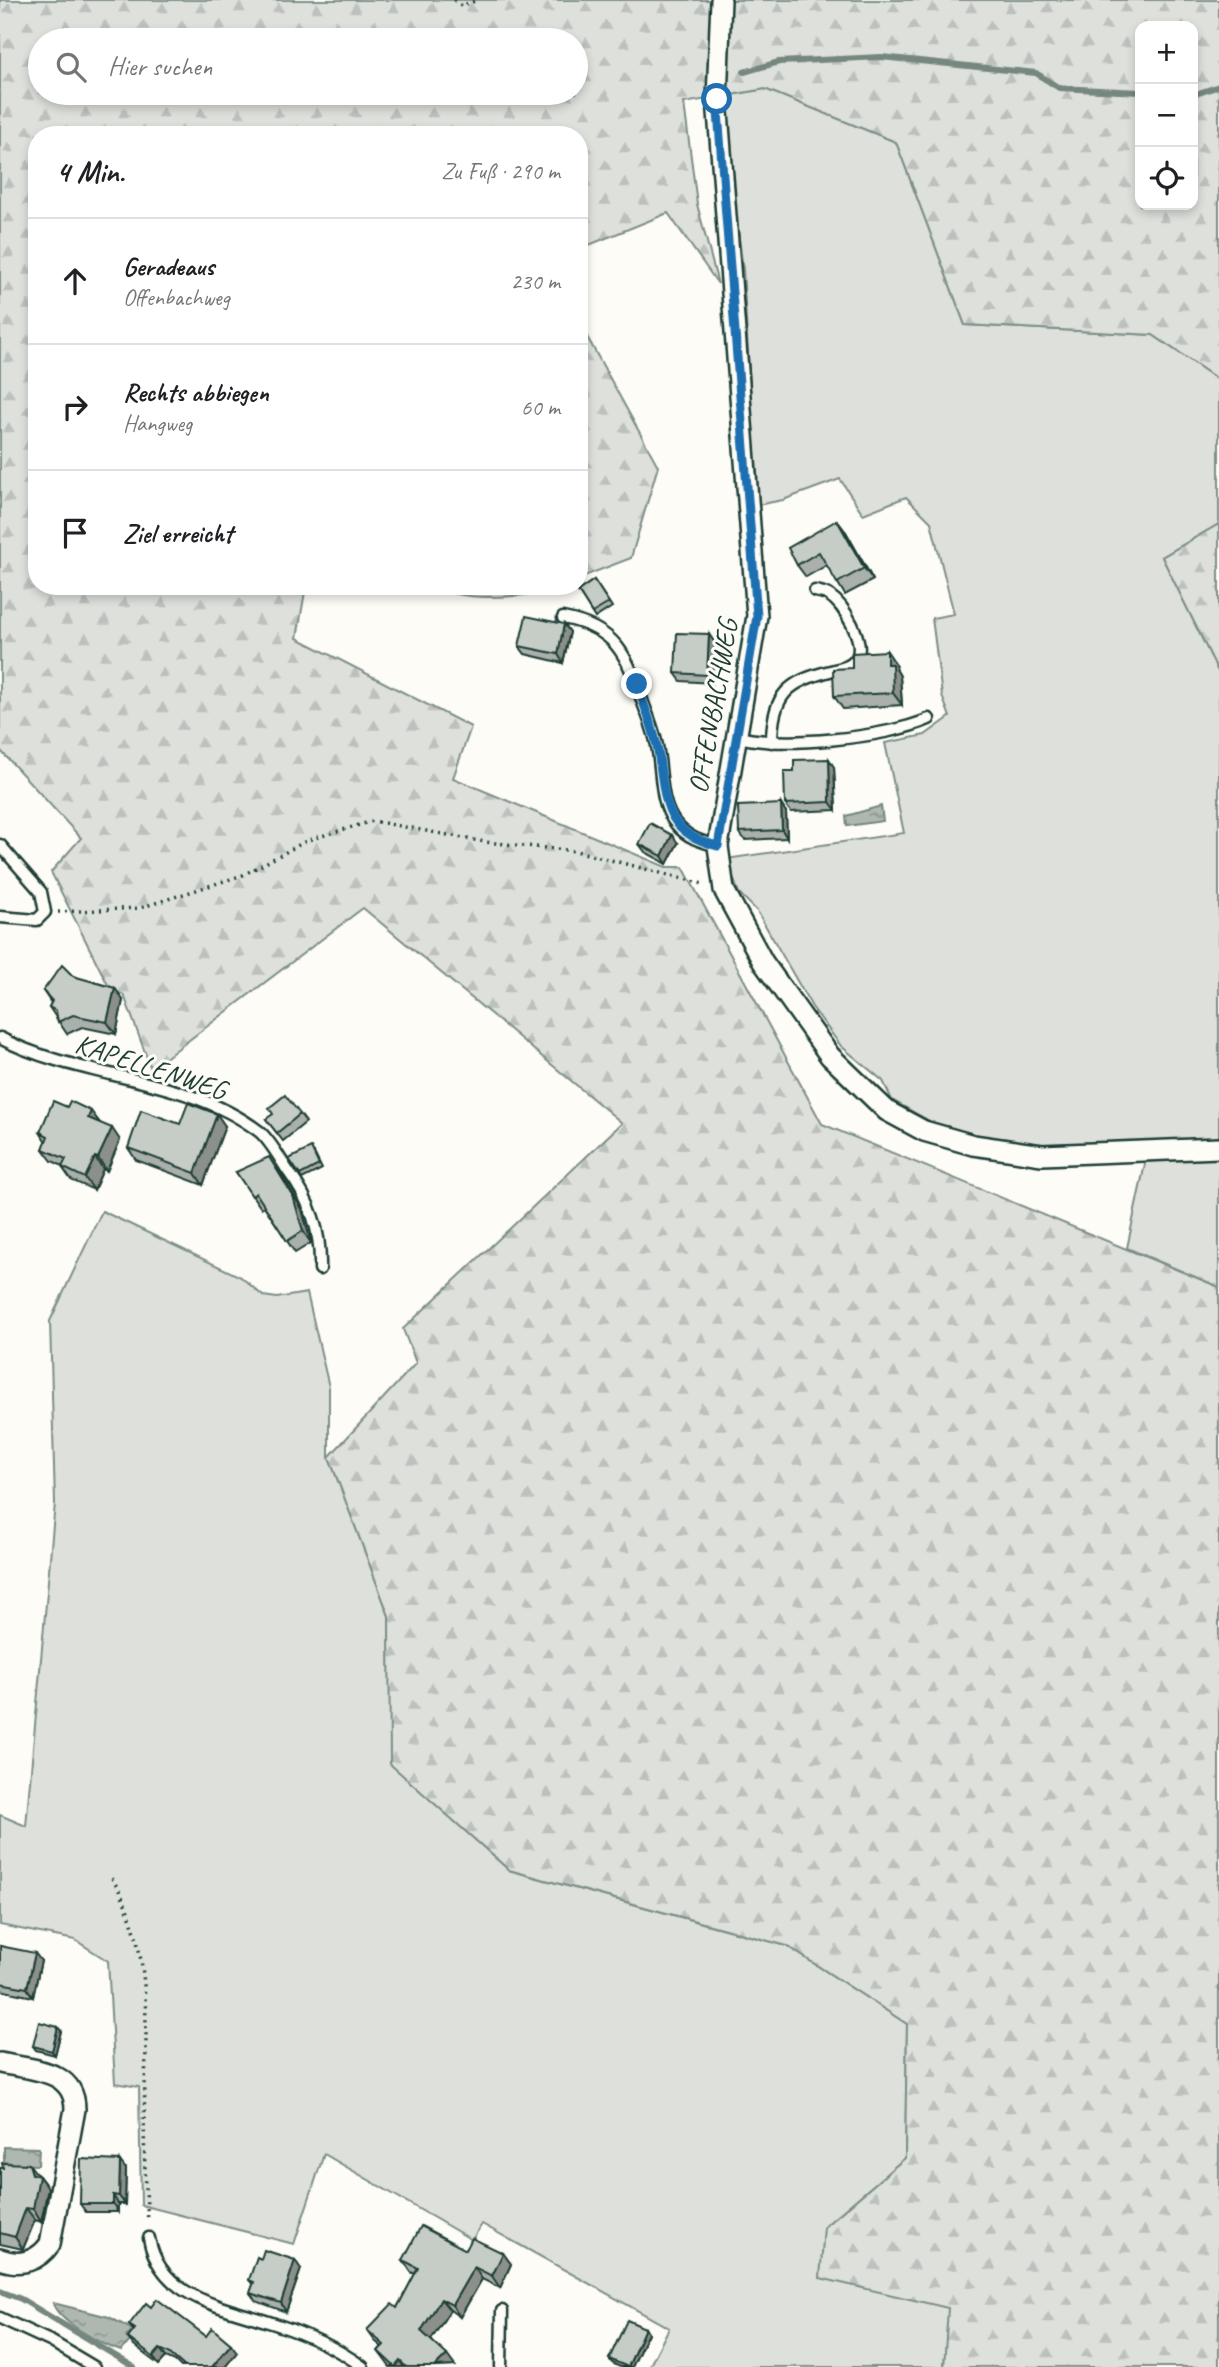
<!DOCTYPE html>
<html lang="de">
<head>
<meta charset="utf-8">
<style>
	:root { --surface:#fff; --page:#f2f2f2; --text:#202124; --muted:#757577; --line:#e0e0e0 }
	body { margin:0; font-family:Caveat,sans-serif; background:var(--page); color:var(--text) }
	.controls { position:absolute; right:21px; top:21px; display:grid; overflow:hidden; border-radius:14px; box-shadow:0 4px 10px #0003 }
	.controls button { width:63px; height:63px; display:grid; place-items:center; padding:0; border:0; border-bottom:2px solid var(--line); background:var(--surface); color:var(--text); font:35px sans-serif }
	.stop { position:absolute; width:21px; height:21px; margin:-16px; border:5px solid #1f6fb2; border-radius:50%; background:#fff }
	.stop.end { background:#1f6fb2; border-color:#fff; box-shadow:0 2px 7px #0008 }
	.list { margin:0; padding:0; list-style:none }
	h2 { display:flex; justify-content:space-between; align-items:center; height:91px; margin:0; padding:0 28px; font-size:30px }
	h2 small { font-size:23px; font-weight:400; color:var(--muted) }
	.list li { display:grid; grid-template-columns:46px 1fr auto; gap:21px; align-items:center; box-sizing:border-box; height:126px; padding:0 28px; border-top:2px solid var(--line) }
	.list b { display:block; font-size:26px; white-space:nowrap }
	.list p { margin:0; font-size:23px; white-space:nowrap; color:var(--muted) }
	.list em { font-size:23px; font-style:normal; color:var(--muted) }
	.icon { flex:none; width:38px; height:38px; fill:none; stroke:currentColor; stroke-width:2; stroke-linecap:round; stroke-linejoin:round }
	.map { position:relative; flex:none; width:1219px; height:2367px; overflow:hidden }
	.search { position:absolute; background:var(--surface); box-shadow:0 4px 10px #0003; left:28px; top:28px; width:560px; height:77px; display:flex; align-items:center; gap:18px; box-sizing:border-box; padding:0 24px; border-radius:38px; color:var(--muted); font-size:26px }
	.panel { position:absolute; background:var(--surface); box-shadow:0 4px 10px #0003; left:28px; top:126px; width:560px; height:469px; border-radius:28px }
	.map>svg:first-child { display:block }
</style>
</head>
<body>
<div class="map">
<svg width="1219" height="2367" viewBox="0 0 1219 2367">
	<defs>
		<pattern id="forest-firs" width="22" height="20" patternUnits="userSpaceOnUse" patternTransform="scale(1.75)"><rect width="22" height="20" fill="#dde0db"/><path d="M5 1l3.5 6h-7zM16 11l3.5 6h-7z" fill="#bdc1bd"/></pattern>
		<pattern id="water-ripples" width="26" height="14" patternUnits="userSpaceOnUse" patternTransform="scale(1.75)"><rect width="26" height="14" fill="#aeb8b1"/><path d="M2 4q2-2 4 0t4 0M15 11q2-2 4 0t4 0" fill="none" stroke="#8d9791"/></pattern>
	</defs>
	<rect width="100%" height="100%" fill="#fdfcf7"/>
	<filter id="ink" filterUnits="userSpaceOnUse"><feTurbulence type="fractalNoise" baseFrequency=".0143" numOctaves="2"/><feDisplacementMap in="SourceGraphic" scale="14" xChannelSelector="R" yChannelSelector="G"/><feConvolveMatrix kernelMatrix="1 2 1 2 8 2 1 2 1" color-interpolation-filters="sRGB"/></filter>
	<g filter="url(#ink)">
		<g fill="#dde0db" stroke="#7e8e88" stroke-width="2">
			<polygon points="765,89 896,142 965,325 1153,335 1219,380 1219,524 1162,557 1219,673 1219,1143 1051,1146 981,1141 944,1129 892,1100 883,1081 841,1046 812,1007 757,911 739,893 726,859 904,833 885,743 925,735 950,717 942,696 932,618 954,614 931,522 906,497 863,514 840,479 783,500 757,505 743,269 721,97"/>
			<polygon points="1219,1158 1219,1287 1127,1248 1146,1159"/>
			<polygon points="102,1211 241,1277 263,1296 277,1298 307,1293 329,1387 329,1457 389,1616 391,1764 509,1870 787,1946 907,2024 905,2158 824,2227 949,2308 944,2367 649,2367 669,2328 482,2224 472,2240 324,2154 294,2244 141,2205 139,2087 115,2083 108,1961 75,1940 0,1925 0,1815 26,1826 55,1503 50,1321"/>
		</g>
		<g fill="url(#forest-firs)" stroke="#7e8e88" stroke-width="2" fill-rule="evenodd">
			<path d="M0,0h1219v380l-66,-45 -188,-10 -69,-183 -131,-53 -81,14 13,101 21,80 -50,-71 -89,36v-114h-542v451h269l-9,52 174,89 -18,51 213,89h17l139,257 397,163v1080h-275l4,-59 -128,-30 4,-51 81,-69 2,-134 -120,-78 -278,-76 -119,-106 -1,-148 -60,-159 87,-94 -13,-34 219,-206 -259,-215 -212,161 -27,-74 -14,-6 -59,-117 30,-34 -81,-88zM1140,26h53v179h-53zM40,40h536v53h-536z"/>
			<polygon points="579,322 658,466 631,558 579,578"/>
			<polygon points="1219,524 1219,673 1162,557"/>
			<path d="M435,586h124c-29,12 -97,17 -124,0z"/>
		</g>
		<g fill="url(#water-ripples)" stroke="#75877f" stroke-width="2">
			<polygon points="881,806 883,821 847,826 846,816"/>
			<polygon points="4,2147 39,2148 38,2165 4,2164"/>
			<path d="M53,2303l56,14 24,13 -7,7 4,4 -9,10c-18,-6 -63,-29 -68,-48z"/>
		</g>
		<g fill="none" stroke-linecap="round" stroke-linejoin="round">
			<g stroke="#75877f" stroke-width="6">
				<polyline points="744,72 779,62 881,57 1036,73 1059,88 1140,92"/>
				<polyline points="1193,95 1219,86"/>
				<polyline points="0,2291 21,2299 134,2367"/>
			</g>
			<g stroke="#1f3d34" stroke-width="15">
				<g id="lane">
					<path d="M563,618c53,10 63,36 79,82 6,17 14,34 16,52 4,23 2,53 18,72 11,14 26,18 42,22"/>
					<path d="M735,736c43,13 152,2 194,-17"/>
					<path d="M772,742c0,-48 16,-61 62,-72 9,-2 19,-4 23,-13 8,-16 -13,-52 -27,-61 -4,-3 -10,-4 -15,-5"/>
					<polyline points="0,845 41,892 45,912 37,920 0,917"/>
					<path d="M0,1038c81,42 186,37 260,94 11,10 20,27 28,39 23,31 33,60 32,98"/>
					<path d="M149,2238c11,62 77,69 126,86 31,10 62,24 88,43"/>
					<polyline points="0,2318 52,2342 94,2367"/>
					<polyline points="501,2367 502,2311"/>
				</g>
			</g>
			<g stroke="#1f3d34" stroke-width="24">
				<g id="street">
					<polyline points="721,0 717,99 757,616 718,846 724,890 763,962 830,1056 887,1111 924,1131 973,1145 1042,1155 1219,1148"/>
					<path d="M0,2063c31,7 75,6 75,46l-25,135c-12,17 -29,23 -50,15"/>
				</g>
			</g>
			<g stroke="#1f3d34" stroke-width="3.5" stroke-dasharray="2 5" stroke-linecap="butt">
				<polyline points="454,0 461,6 478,0"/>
				<polyline points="58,912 140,908 243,875 308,840 373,821 485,842 576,851 703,884"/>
				<path d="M112,1878c38,64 35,137 33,209 -2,45 0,90 3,135"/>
			</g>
			<use href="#lane" stroke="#fdfcf7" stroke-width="10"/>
			<use href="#street" stroke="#fdfcf7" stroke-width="19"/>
		</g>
		<g fill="#aab0ab" stroke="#1f3d34" stroke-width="2">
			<polygon points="846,532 873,580 845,595 827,565 806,577 797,565"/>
			<polygon points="594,580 612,607 595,618 578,591"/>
			<polygon points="564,624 570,632 563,663 525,654 519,646"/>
			<polygon points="715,643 712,683 681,681 675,673"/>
			<polygon points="895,663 896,669 900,676 902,705 843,709 834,696 852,668"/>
			<polygon points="834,767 836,810 791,812 785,804 794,771"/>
			<polygon points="786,812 787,838 745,840 739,832"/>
			<polygon points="678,843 667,864 645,852 639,844"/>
			<polygon points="73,976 123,1000 116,1034 82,1027 67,1034 49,1007 51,1003 43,991"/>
			<polygon points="300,1114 306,1122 283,1141 266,1119"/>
			<polygon points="100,1123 120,1140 107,1171 103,1169 94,1190 71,1180 62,1167 63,1166 52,1161 43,1149 46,1142 40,1132"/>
			<polygon points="180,1124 225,1126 203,1185 136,1160 128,1148"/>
			<polygon points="314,1153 322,1169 302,1179 289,1159"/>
			<polygon points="278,1169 302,1209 311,1243 295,1253 264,1206 261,1208 236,1172"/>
			<polygon points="0,1946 41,1961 33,1997 0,1990"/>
			<polygon points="61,2031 55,2055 36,2050 33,2046"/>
			<polygon points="0,2168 39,2176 48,2188 41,2222 35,2220 23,2249 0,2244"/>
			<polygon points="126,2169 125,2204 118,2204 118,2212 86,2212 80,2204"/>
			<polygon points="466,2250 503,2253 511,2264 500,2288 482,2279 460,2317 450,2310 431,2340 455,2366 390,2367 378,2351 382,2347 375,2341 367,2330 397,2308 415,2274 411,2272 403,2260"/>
			<polygon points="261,2259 301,2269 286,2312 256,2301 250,2293 253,2285 249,2280"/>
			<polygon points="151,2307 206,2336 237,2352 225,2367 181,2367 175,2361 166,2357 159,2365 134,2346 128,2338 134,2331 129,2325"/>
			<polygon points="645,2328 648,2333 632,2367 620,2367 612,2363 609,2359"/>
		</g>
		<g fill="#8b908b" stroke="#1f3d34" stroke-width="2">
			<polygon points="837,520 846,532 873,580 864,568"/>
			<polygon points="564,624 570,632 563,663 558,654"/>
			<polygon points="709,634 715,643 712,683 707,675"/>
			<polygon points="887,651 895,663 896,669 900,676 902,705 893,693 887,664"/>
			<polygon points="829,759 834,767 836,810 830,802"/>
			<polygon points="781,804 786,812 787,838 782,830"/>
			<polygon points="672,835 678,843 667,864 662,856"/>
			<polygon points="115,988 123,1000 116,1034 107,1022"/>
			<polygon points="91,1111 100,1123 88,1118"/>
			<polygon points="217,1114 225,1126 203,1185 195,1173"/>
			<polygon points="112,1128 120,1140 107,1171 98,1158"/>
			<polygon points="95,1157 103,1169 94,1190 85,1178"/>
			<polygon points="269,1157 302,1209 311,1243 303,1231"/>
			<polygon points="35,1953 41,1961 33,1997 27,1988"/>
			<polygon points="58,2027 61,2031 55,2055 52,2051"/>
			<polygon points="120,2161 126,2169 125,2204 119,2196"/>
			<polygon points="29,2164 48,2188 41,2222 33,2209 32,2174"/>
			<polygon points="113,2195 118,2204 118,2212 113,2204"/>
			<polygon points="26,2208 35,2220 23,2249 15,2237"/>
			<polygon points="503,2253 511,2264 500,2288 492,2276"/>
			<polygon points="295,2260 301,2269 286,2312 281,2303"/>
			<polygon points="474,2267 482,2279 460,2317 452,2305"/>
			<polygon points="441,2299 450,2310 429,2343 421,2331"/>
			<polygon points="645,2328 648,2333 632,2367 628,2367"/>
			<polygon points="231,2344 237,2352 225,2367 212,2367"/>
			<polygon points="160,2349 166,2357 159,2365 153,2357"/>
			<polygon points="447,2355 455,2366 435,2367"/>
			<polygon points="400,2361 404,2367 395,2367"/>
		</g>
		<g fill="#c6cdc7" stroke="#1f3d34" stroke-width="2">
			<polygon points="837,520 864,568 837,583 819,552 797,565 788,548"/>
			<polygon points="594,580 609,603 592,613 578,591"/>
			<polygon points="526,616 564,624 558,654 519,646"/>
			<polygon points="677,633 709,634 707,675 675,673"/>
			<polygon points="887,651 887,664 892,664 893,693 834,696 833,669 852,668 852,653"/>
			<polygon points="829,759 830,802 785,804 784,771 794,771 794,760"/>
			<polygon points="781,804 782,830 739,832 738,806"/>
			<polygon points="650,823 672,835 662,856 639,844"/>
			<polygon points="62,965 73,976 115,988 107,1022 73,1015 58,1022 56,1011 49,1007 52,1001 43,991"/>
			<polygon points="285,1095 300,1114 277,1133 266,1119 273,1114 269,1108"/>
			<polygon points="53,1101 67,1107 70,1101 91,1111 88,1118 112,1128 98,1158 95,1157 85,1178 62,1167 66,1159 43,1149 48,1136 40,1132"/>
			<polygon points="188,1103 217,1114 195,1173 128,1148 141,1110 180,1124"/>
			<polygon points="311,1148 319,1165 300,1175 289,1159"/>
			<polygon points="269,1157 293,1196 303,1231 287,1241 256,1193 252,1196 236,1172"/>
			<polygon points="0,1946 35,1953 27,1988 0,1983"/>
			<polygon points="39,2022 58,2027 52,2051 33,2046"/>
			<polygon points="81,2159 120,2161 119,2196 113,2195 113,2204 80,2204"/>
			<polygon points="2,2163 29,2164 32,2174 39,2176 33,2209 26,2208 15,2237 0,2233 0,2168 3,2168"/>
			<polygon points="421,2226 466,2250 472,2238 503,2253 492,2276 474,2267 452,2305 441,2299 421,2331 447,2355 435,2367 406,2367 400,2361 395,2367 378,2351 384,2345 367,2330 392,2304 397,2308 418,2268 403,2260"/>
			<polygon points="264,2250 295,2260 281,2303 250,2293 254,2282 249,2280 257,2257 261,2259"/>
			<polygon points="157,2299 206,2336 212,2328 231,2344 212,2367 185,2367 169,2353 160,2349 153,2357 128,2338 135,2329 129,2325 146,2303 151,2307"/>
			<polygon points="627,2320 645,2328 628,2367 609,2359"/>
		</g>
	</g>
	<g fill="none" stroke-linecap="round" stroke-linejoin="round" filter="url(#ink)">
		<path stroke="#1f6fb2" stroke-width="9" d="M637,684c7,22 17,44 21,67 8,48 4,82 60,95l39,-230 -40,-517"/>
	</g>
	<g text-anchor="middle" stroke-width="6" stroke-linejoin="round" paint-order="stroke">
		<g font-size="28" fill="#1f3d34" stroke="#fdfcf7">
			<text transform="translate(712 706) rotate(-80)" y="10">OFFENBACHWEG</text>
			<text transform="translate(151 1066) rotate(18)" y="10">KAPELLENWEG</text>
		</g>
	</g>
</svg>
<div class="controls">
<button>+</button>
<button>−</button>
<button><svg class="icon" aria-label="locate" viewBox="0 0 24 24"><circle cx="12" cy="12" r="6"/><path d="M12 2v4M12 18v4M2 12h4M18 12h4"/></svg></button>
</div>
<div class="stop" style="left:717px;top:99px"></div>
<div class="stop end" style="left:637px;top:684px"></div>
<div class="search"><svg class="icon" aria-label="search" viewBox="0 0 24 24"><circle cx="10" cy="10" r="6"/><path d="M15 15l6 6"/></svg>Hier suchen</div>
<section class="panel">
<h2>4 Min.<small>Zu Fuß · 290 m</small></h2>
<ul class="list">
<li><svg class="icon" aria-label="ahead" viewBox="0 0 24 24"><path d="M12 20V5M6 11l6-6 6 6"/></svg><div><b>Geradeaus</b><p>Offenbachweg</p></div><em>230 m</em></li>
<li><svg class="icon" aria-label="right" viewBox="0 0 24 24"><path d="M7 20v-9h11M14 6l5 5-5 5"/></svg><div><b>Rechts abbiegen</b><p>Hangweg</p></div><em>60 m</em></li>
<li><svg class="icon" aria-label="arrive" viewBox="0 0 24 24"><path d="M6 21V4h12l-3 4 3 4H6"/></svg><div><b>Ziel erreicht</b></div></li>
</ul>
</section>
</div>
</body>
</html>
